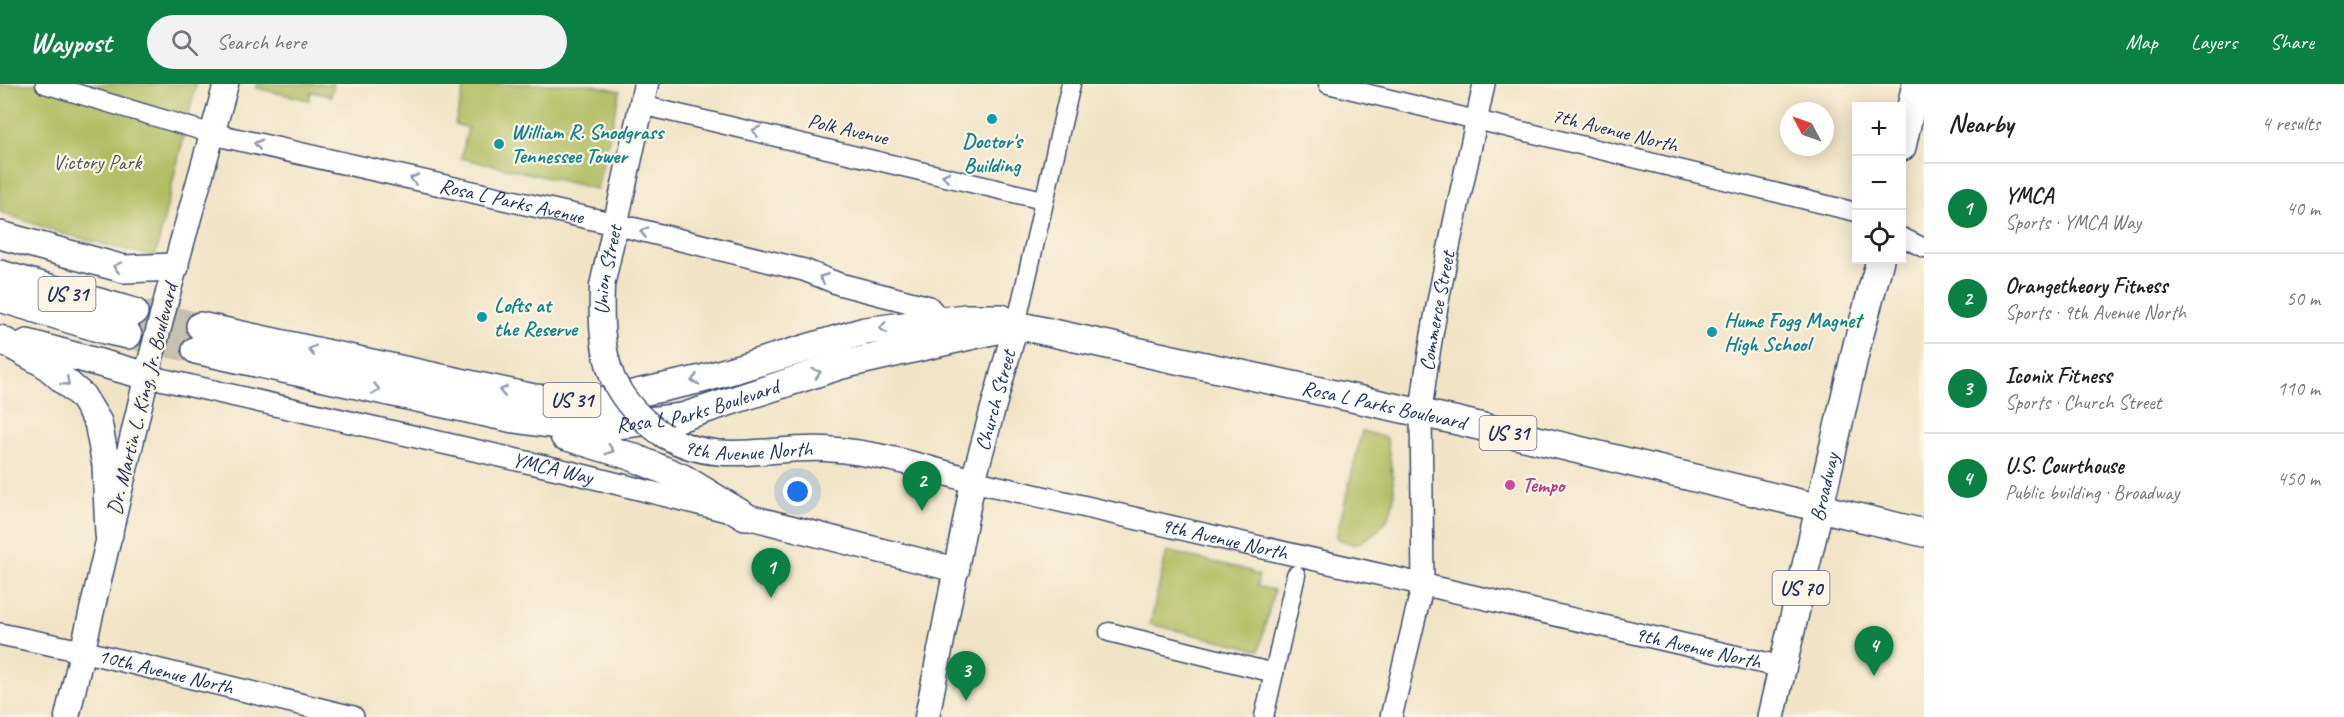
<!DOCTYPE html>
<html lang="en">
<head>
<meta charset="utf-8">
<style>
	:root { --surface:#fff; --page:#f2f2f2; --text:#202124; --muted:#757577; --line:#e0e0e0; --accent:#0b8043 }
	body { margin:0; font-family:Caveat,sans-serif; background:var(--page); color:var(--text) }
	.controls { position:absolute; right:18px; top:18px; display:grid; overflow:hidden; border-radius:0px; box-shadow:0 3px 15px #0003 }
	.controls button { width:54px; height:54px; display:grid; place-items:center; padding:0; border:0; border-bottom:2px solid var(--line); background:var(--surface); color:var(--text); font:30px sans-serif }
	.compass { position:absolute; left:1780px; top:18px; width:54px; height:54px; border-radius:50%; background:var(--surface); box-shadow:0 3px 15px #0003; rotate:311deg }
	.you { position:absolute; left:798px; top:408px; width:21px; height:21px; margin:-15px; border:4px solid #fff; border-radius:50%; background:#1a73e8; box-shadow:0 0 0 9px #1a73e833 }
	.badge { display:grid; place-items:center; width:39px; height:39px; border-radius:50%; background:var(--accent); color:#fff; font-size:20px; font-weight:700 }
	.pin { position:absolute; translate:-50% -50px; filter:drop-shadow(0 2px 3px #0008) }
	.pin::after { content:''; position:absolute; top:32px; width:21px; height:18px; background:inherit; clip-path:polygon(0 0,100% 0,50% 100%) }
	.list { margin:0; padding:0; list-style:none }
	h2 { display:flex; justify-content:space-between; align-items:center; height:78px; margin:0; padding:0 24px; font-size:26px }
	h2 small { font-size:20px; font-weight:400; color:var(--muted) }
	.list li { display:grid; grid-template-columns:39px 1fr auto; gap:18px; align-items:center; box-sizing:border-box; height:90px; padding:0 24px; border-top:2px solid var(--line) }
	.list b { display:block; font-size:22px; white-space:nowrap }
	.list p { margin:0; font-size:20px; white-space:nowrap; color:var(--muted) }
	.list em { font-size:20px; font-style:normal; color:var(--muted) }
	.icon { flex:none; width:33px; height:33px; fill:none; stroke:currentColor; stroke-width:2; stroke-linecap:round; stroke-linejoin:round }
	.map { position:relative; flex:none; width:1924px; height:633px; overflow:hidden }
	header { display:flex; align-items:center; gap:36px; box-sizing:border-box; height:84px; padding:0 30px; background:var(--accent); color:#fff }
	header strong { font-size:28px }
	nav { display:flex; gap:33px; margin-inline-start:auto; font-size:21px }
	.search { width:420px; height:54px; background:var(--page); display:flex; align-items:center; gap:15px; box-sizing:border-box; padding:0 21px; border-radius:33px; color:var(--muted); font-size:22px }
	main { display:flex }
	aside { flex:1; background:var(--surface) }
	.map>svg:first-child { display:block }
</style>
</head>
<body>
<header>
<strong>Waypost</strong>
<div class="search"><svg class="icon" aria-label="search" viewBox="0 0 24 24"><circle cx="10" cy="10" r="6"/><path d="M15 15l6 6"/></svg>Search here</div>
<nav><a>Map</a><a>Layers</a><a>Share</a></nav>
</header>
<main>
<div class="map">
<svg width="1924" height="633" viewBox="0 0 1924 633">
	<rect width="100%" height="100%" fill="#fcf5e5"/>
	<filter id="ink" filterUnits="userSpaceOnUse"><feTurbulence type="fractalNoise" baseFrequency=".0167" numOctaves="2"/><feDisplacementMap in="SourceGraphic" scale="12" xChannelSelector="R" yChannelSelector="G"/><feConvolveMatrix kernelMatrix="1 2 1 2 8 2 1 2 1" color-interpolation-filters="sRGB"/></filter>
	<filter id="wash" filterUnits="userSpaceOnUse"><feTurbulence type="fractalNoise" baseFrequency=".008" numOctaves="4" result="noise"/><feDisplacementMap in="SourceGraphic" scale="24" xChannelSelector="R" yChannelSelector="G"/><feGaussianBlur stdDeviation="1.35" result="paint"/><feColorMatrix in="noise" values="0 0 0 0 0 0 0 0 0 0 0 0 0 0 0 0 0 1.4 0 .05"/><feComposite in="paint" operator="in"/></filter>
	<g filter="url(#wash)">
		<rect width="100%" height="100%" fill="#f1e4c6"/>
		<g fill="#afbc5e" stroke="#65765e" stroke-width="1.5">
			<polygon points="0,0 196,0 155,173 63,150 0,128"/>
			<polygon points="257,0 334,0 331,12 311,8 309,16 256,4"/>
			<polygon points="465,0 589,0 620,7 597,105 461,74 468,44 455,40"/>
			<path d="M1362,347l25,7c6,50 22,82 -33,107l-18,-7z"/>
			<polygon points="1167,467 1251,487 1250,489 1259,491 1257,502 1274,506 1259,566 1150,540"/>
		</g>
	</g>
	<g filter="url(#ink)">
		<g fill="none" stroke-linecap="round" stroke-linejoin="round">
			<g stroke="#c6c0b1" stroke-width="27" stroke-dasharray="27 14" stroke-linecap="butt">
				<polyline points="134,228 200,242"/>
				<polyline points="128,251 196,266"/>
			</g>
			<g stroke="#3b4a6e" stroke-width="21">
				<g id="minor">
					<polyline points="45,0 213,50"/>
					<polyline points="1328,0 1856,128"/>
					<polyline points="641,21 1043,116"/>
					<polyline points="1902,153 1924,164"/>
					<polyline points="1016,241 1071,0"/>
					<polyline points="1109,548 1274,589"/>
					<polyline points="1264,633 1296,491"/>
				</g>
			</g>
			<g stroke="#3b4a6e" stroke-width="24">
				<g id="tertiary">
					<path id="s1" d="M213,50l402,90 189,46 35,14 90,23 11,13"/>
					<path id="s2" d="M147,292l415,94 165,41"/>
					<path id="s3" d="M973,397l809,186"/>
					<path id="s4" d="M0,550l82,17 271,66"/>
					<path id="s5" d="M1391,633l32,-133 -2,-171c12,-111 41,-220 63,-329"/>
				</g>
			</g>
			<g stroke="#3b4a6e" stroke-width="27">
				<g id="secondary">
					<polyline points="168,209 226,0"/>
					<path id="s6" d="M613,295c-12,-31 -12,-60 -11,-93l44,-202"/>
					<path id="s7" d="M665,352c53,31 104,10 161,13 50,3 99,18 147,32"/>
					<polyline points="745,432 957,486"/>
					<polyline points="67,633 150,278"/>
					<path id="s8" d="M927,633l46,-236 43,-156"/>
				</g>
			</g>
			<g stroke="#3b4a6e" stroke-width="30">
				<g id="primary">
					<polyline points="1902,63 1916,0"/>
					<polyline points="0,151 124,185 175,183"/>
					<polyline points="0,190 134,228"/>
					<polyline points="0,214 105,246 128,251"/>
					<path id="s9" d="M200,242l334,72 62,4 106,-23 163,-48 100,-13h36l15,7 442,96 466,112"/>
					<polyline points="0,255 45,280 82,312 98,338 106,381 109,450"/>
					<polyline points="27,259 147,292"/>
					<path id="s10" d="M196,266l318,69 70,10 98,-12 160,-52 167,-38"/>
					<polyline points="564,352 630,372 683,394 745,432"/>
					<path id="s11" d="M1771,633l86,-372 23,-85"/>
				</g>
			</g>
			<use href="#minor" stroke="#fff" stroke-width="18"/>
			<use href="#tertiary" stroke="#fff" stroke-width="21"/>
			<use href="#secondary" stroke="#fff" stroke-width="24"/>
			<use href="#primary" stroke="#fff" stroke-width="27"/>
			<g stroke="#3b4a6e" stroke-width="27" stroke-linecap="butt">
				<g id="secondary-bridge">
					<polyline points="150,278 168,209"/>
					<path d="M613,295c12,25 29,42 52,57"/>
				</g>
			</g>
			<use href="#secondary-bridge" stroke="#fff" stroke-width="24"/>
		</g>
		<defs><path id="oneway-chevron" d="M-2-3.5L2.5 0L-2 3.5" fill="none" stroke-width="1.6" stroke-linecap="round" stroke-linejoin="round" transform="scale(1.5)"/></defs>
		<g stroke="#8d97ae">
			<use href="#oneway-chevron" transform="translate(756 47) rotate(-167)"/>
			<use href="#oneway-chevron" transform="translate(258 60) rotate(-167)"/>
			<use href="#oneway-chevron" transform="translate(946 92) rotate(-166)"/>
			<use href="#oneway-chevron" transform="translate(414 95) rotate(-167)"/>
			<use href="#oneway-chevron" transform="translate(644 148) rotate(-167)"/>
			<use href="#oneway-chevron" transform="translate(117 183) rotate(-168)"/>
			<use href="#oneway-chevron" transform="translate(823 194) rotate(-158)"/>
			<use href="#oneway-chevron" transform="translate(883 244) rotate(172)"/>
			<use href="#oneway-chevron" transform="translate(312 266) rotate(-168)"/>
			<use href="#oneway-chevron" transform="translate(817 289) rotate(-18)"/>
			<use href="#oneway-chevron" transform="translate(695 296) rotate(166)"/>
			<use href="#oneway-chevron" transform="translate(66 298) rotate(41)"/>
			<use href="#oneway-chevron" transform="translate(376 305) rotate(12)"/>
			<use href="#oneway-chevron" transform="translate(503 307) rotate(-168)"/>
			<use href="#oneway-chevron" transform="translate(610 366) rotate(17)"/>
		</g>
	</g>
	<g fill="#0f9aa8" stroke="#fcf5e5" stroke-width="2">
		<circle cx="992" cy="35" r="6"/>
		<circle cx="499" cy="60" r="6"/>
		<circle cx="482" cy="233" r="6"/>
		<circle cx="1712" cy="248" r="6"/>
	</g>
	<circle fill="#d1479c" stroke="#fcf5e5" stroke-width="2" cx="1510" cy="401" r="6"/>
	<g text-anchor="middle" stroke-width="4.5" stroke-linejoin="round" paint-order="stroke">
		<g fill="#fcf5e5" stroke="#5e6a86" stroke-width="1.5">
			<rect x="38.5" y="193" width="57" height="34" rx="4.5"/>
			<rect x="543.5" y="299" width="57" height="34" rx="4.5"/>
			<rect x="1479.5" y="332" width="57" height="34" rx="4.5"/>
			<rect x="1772.5" y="487" width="57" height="34" rx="4.5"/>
		</g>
		<g font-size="20" font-weight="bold" fill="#1b2f5e">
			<text x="67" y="217">US 31</text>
			<text x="572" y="323">US 31</text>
			<text x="1508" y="356">US 31</text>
			<text x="1801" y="511">US 70</text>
		</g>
		<g font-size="21" fill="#1b2f5e" stroke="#fcf5e5">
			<text transform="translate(848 45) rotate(13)" y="7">Polk Avenue</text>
			<text transform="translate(1615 46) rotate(14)" y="7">7th Avenue North</text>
			<text dy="7" stroke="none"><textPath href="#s1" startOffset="306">Rosa L Parks Avenue</textPath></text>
			<text dy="7" stroke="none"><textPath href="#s6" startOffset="111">Union Street</textPath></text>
			<text dy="7" stroke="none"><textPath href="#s5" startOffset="411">Commerce Street</textPath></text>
			<text transform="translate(142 315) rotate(-76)" y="7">Dr. Martin L. King, Jr. Boulevard</text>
			<text dy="7" stroke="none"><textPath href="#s8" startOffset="324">Church Street</textPath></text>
			<text dy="7" stroke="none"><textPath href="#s10" startOffset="512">Rosa L Parks Boulevard</textPath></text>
			<text dy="7" stroke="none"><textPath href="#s9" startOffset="1212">Rosa L Parks Boulevard</textPath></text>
			<text dy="7" stroke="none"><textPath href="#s7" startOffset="86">9th Avenue North</textPath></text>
			<text dy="7" stroke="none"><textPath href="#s2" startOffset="416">YMCA Way</textPath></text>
			<text dy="7" stroke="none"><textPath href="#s11" startOffset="236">Broadway</textPath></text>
			<text dy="7" stroke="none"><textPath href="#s3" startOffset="258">9th Avenue North</textPath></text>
			<text dy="7" stroke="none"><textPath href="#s3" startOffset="744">9th Avenue North</textPath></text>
			<text dy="7" stroke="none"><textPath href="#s4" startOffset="170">10th Avenue North</textPath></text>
		</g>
		<g font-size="21" font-weight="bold" fill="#0d838f" stroke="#fcf5e5" text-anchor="start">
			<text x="511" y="55">William R. Snodgrass<tspan x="511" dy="24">Tennessee Tower</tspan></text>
			<text x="992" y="64" text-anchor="middle">Doctor's<tspan x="992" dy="24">Building</tspan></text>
			<text x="494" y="228">Lofts at<tspan x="494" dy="24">the Reserve</tspan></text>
			<text x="1724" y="243">Hume Fogg Magnet<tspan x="1724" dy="24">High School</tspan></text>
		</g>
		<g font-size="21" fill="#47595e" stroke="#fcf5e5">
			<text x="97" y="85">Victory Park</text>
		</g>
		<g font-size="21" font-weight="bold" fill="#b23c85" stroke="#fcf5e5" text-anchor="start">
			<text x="1522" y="408">Tempo</text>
		</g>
	</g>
</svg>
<div class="controls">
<button>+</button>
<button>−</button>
<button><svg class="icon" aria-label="locate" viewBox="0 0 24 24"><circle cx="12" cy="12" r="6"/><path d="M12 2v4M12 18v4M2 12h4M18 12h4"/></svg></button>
</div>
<svg class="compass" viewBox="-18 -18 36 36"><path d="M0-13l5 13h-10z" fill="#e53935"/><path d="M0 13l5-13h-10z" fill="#757577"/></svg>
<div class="you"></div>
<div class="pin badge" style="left:771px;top:514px">1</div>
<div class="pin badge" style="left:922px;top:427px">2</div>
<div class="pin badge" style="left:966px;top:617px">3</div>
<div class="pin badge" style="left:1874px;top:592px">4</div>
</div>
<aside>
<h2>Nearby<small>4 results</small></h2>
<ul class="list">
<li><span class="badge">1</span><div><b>YMCA</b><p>Sports · YMCA Way</p></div><em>40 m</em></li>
<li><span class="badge">2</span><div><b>Orangetheory Fitness</b><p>Sports · 9th Avenue North</p></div><em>50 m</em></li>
<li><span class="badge">3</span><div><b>Iconix Fitness</b><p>Sports · Church Street</p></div><em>110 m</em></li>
<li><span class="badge">4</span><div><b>U.S. Courthouse</b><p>Public building · Broadway</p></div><em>450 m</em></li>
</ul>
</aside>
</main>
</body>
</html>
